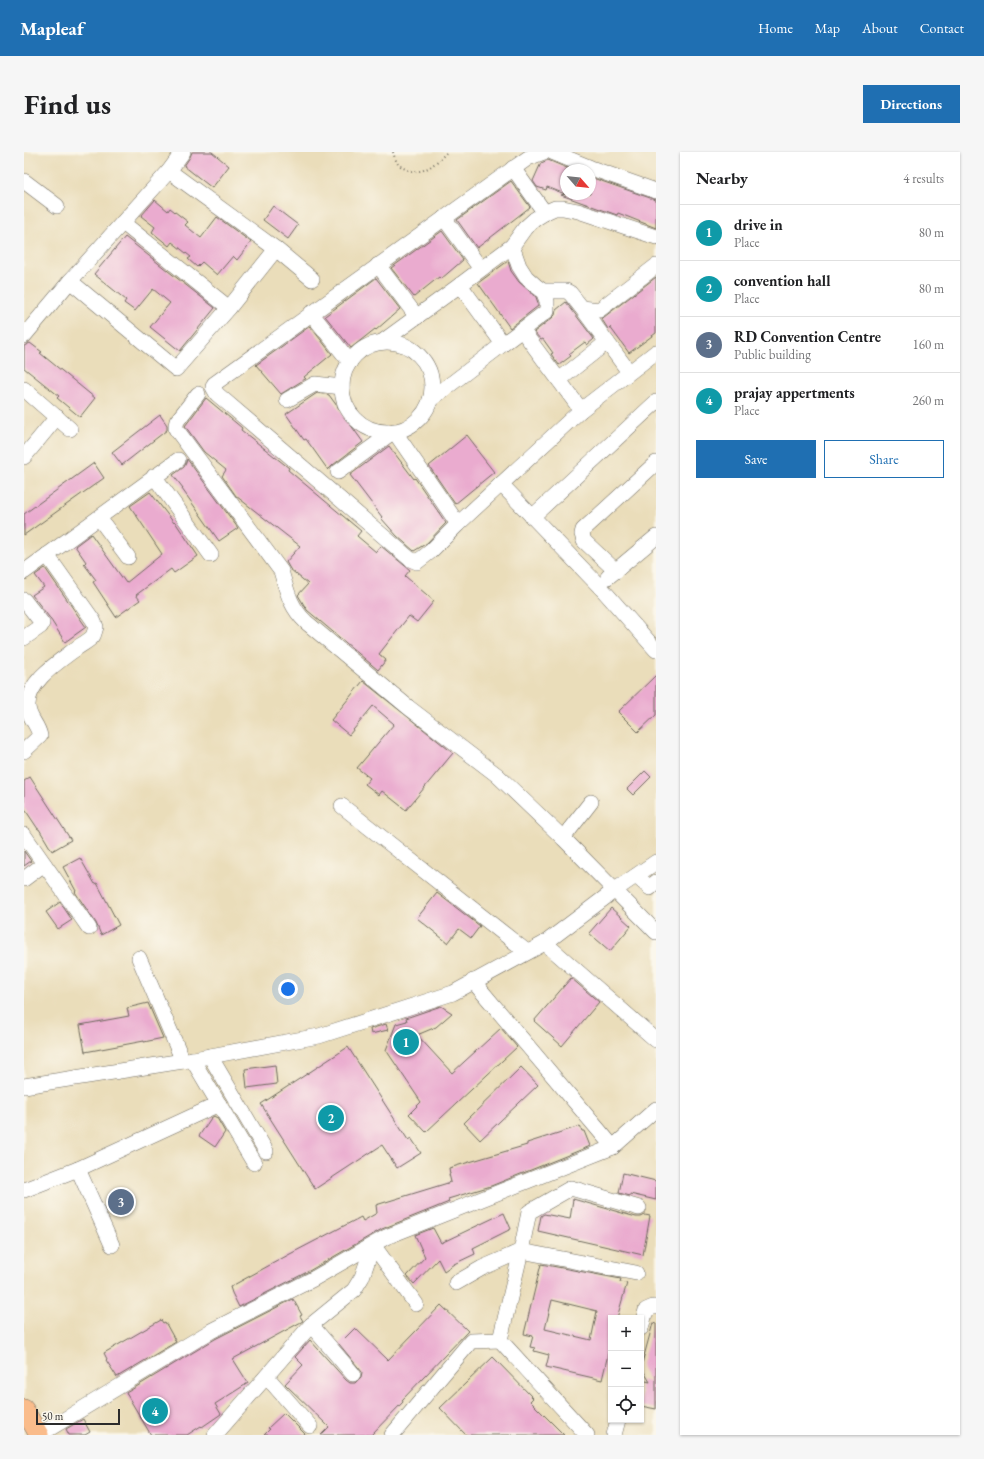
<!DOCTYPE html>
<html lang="en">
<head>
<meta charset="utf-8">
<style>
	:root { --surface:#fff; --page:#f6f6f6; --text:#202124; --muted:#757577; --line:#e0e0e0; --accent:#1f6fb2 }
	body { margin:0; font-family:"EB Garamond",serif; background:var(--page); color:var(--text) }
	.controls { position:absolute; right:12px; bottom:12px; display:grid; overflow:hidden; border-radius:0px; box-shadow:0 1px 3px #0004 }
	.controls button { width:36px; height:36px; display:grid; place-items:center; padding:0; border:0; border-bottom:1px solid var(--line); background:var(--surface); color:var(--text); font:20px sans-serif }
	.compass { position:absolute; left:536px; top:12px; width:36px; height:36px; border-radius:50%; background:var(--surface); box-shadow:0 1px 3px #0004; rotate:118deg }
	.scale { position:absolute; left:12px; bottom:10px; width:84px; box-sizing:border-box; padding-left:4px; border:2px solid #2b2b2b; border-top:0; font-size:11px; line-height:14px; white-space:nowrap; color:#2b2b2b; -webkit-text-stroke:3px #fbf7ec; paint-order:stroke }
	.you { position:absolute; left:264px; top:837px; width:14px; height:14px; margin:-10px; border:3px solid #fff; border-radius:50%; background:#1a73e8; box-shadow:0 0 0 6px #1a73e833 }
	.badge { display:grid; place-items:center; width:26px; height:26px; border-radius:50%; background:var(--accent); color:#fff; font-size:13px; font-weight:700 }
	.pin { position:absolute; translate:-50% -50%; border:2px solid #fff; box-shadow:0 1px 4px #0006 }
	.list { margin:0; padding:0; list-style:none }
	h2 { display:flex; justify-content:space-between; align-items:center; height:52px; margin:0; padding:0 16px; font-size:17px }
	h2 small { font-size:13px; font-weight:400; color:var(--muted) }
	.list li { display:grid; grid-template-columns:26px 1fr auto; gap:12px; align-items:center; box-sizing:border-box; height:56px; padding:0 16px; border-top:1px solid var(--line) }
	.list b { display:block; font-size:15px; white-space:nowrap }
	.list p { margin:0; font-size:13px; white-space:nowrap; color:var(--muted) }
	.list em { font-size:13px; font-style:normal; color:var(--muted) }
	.actions { display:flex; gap:8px; padding:12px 16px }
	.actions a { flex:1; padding:9px 0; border:1px solid var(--accent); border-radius:0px; text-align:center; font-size:14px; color:var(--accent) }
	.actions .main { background:var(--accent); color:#fff }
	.icon { flex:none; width:22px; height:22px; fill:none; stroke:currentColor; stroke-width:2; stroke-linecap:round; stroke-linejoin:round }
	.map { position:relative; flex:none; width:632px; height:1283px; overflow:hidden; border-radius:0px }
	header { display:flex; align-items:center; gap:24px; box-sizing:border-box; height:56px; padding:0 20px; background:var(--accent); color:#fff }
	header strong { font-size:19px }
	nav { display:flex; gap:22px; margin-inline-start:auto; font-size:14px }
	.intro { display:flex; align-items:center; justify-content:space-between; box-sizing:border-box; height:96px; padding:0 24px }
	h1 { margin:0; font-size:28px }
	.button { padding:10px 18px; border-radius:0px; background:var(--accent); color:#fff; font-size:14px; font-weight:700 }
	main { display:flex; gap:24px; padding:0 24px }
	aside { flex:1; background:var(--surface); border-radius:0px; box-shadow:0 1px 3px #0004 }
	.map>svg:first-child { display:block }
</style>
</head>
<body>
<header>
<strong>Mapleaf</strong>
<nav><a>Home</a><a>Map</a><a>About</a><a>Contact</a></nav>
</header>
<div class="intro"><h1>Find us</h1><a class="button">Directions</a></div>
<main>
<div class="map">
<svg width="632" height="1283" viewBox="0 0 632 1283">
	<rect width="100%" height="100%" fill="#fbf7ec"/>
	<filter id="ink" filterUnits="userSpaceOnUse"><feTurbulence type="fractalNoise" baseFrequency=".025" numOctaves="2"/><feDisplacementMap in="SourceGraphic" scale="8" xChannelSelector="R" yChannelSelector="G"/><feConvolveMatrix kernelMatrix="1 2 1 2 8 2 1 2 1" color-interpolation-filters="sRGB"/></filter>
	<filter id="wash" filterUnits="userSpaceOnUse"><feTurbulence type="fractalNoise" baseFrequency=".012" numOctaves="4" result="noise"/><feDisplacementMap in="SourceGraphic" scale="16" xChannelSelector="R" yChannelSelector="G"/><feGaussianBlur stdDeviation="0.9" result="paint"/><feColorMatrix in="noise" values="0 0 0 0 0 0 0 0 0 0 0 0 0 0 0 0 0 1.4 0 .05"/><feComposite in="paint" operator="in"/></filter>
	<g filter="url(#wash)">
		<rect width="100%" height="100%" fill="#eaddba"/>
		<g id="blocks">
			<g fill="#eaabcf" fill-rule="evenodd">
				<polygon points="168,0 188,0 205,14 188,36 160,14 166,5"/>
				<polygon points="524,8 548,18 542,18 542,42 566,42 566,25 632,48 632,76 594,61 593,63 562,52 537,43 541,42 523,35 522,38 513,35 509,29 517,11"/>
				<polygon points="487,29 506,55 453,96 433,68"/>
				<polygon points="131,48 144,59 146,56 164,70 161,73 177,86 193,65 227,90 213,108 209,104 193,123 178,110 173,115 164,107 167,105 148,90 145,94 128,80 131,75 117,64"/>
				<polygon points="249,54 274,73 264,87 239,68"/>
				<polygon points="418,79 439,108 417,127 415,125 390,145 367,116"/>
				<polygon points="101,85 191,156 156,199 126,175 146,151 129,137 111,159 100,151 102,148 70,122"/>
				<polygon points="484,109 487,119 495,130 512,145 514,151 514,154 486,176 454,131"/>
				<polygon points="632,125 632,181 605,201 586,175 584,177 577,166 580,165"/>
				<polygon points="352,126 376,157 352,178 351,177 327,196 301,164"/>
				<polygon points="542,150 570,187 563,193 561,190 545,202 547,204 535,213 527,202 529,201 519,187 517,188 510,180 528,166 531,163 532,158"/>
				<polygon points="286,174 308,202 280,225 282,227 281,227 257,242 232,213"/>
				<polygon points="6,191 18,200 16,201 71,246 56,265 33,246 35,244 0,216 0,194"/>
				<polygon points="293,241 305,243 339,290 309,313 304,318 282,287 280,288 262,262"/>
				<polygon points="182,246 218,276 217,278 265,316 264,318 337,379 333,384 352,400 357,394 386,418 381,424 410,449 393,470 385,464 355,502 362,508 354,518 283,458 274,443 284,432 266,417 262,410 276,394 212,344 198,324 202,318 180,300 161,274"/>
				<polygon points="136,263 143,273 143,278 98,313 88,300"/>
				<polygon points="443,283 453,296 452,297 470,320 431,352 405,314"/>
				<polygon points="365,294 390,327 391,326 422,371 403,391 390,399 373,384 357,366 358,365 326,323"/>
				<polygon points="163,307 214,376 195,389 158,337 159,336 149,323 160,315 162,311"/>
				<polygon points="70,311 80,326 0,383 0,362"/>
				<polygon points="126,340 150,371 151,370 174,404 150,421 147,417 112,443 116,448 92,465 69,430 72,428 60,412 62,410 51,394 67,382 102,431 138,402 106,354"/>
				<polygon points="21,416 62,475 41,490 25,465 8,443 20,435 11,423"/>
				<polygon points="632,523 632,563 614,580 594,560"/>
				<polygon points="339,529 429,601 382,658 358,639 355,643 341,632 346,626 333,616 370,572 349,554 325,583 307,568"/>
				<polygon points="621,619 627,625 609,643 603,637"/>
				<polygon points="6,625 47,688 28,699 15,677 14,677 0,656 0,629"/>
				<polygon points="0,699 7,709 0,714"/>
				<polygon points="56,706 71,732 73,731 95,773 77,783 72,771 51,740 52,739 39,715"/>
				<polygon points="413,741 456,774 447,786 435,777 424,791 393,766"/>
				<polygon points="36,750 48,768 34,777 22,760"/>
				<polygon points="587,756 607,774 586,799 565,781"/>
				<polygon points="547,826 575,850 538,894 510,869"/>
				<polygon points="124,851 139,886 120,890 120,889 61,900 56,873 105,864 103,856"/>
				<polygon points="417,854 428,861 412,875 393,883 428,921 477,876 493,895 402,980 385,962 397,950 362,898 372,872 383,869 382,866"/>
				<polygon points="362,872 364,878 347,882 346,877"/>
				<polygon points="324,895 384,988 387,986 397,1001 373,1016 358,993 291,1037 237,952"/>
				<polygon points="251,913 253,932 223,936 221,917"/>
				<polygon points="497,915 514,933 456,988 440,971"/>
				<polygon points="190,964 193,966 201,980 191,995 175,984 187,966"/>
				<polygon points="556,974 558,979 560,979 566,994 564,995 467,1034 424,1047 425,1050 358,1077 285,1119 215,1155 208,1141 206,1135 266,1102 337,1065 339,1069 353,1061 352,1053 427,1030 425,1022 426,1022 425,1016 503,993 503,991"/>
				<polygon points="599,1021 632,1029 632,1048 606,1042 606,1044 595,1041"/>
				<polygon points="549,1047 612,1065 617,1065 621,1063 626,1064 619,1103 514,1079 517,1064 520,1062 546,1067"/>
				<polygon points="480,1061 487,1077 449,1096 451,1102 430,1112 420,1119 414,1107 390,1132 383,1124 401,1105 391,1083 409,1076 417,1091"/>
				<path d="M517,1112l80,15 -1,3 7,1 -10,35h-6v23l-9,39 -56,-13 3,-12 -15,-4 1,-3 -5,-1 3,-11 -9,-2zM528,1148l45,11 -6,29 -46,-11z"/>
				<polygon points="269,1147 278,1163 276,1164 279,1169 209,1207 224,1231 191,1252 197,1262 178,1275 177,1274 163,1283 127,1283 102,1241 191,1187"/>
				<polygon points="417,1153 444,1179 378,1248 379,1250 347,1283 297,1283 305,1275 261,1232 279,1213 271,1205 286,1188 322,1228 326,1231 331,1231 337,1225 338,1220 315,1192 331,1176 364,1208"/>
				<polygon points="137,1168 139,1171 141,1170 152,1190 93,1225 82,1208 83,1207 80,1201"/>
				<polygon points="629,1171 632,1172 632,1257 617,1254 617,1228 626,1230 617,1215"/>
				<polygon points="469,1205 509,1246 506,1249 540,1283 442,1283 416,1256"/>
				<polygon points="260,1261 282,1283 240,1283 246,1277 244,1276"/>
				<polygon points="59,1267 66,1280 61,1283 45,1283 42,1277"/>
			</g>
		</g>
	</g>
	<g filter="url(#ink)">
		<use href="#blocks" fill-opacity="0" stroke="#6e695d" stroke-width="1"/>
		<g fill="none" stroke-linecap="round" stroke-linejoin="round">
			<g stroke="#6e695d" stroke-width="16">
				<g id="minor">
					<polyline points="520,0 504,6 190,232 189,235 193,242 386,407 393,410 406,400 434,372 557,258 632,200"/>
					<polyline points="528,0 567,16 632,39"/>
					<polyline points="489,16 521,61"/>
					<polyline points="145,19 252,97 288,127"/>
					<polyline points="0,29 33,54"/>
					<polyline points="420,66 457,117"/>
					<polyline points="99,71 205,156"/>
					<polyline points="488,94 495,114 502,125 512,134 519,139 542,139 546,141 558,156 575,158 632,114"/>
					<polyline points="354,113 393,165"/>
					<polyline points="46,129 152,217 205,156 252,97"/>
					<polyline points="558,156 605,220"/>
					<polyline points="287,161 326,210"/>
					<polyline points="498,178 557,258"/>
					<polyline points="0,184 46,129 145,19 159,0"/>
					<polyline points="358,190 436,133"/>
					<circle cx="363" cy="235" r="45"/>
					<polyline points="479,192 523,159 523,149 519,139"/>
					<polyline points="535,228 583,190"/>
					<polyline points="0,237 46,277"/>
					<path d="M174,242l-21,27 -1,4v4l105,142c6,20 9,36 25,51l102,85 89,68 66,63 93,94"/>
					<polyline points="263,248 291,232 318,235"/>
					<polyline points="406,248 479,192 436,133 488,94 501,76 511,67 522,60 531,56 539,56 554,59 632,85"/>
					<polyline points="0,305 33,265"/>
					<polyline points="314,320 370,279 434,372"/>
					<polyline points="130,324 187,403"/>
					<polyline points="477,332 579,438 632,498"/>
					<polyline points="508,365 632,250"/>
					<polyline points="75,366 104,405"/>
					<polyline points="592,419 560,389 558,382 559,378 632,311"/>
					<polyline points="0,420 154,308"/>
					<polyline points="584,425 632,385"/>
					<polyline points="0,448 18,471 17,474 0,486"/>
					<path d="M0,599l16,-15c-2,-12 -12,-18 -12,-30 -1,-25 32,-45 50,-59 5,-3 12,-7 15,-11 1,-2 2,-6 3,-9l-3,-7 -46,-65"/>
					<polyline points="318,654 503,800"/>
					<polyline points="0,683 65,776"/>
					<polyline points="539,686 567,650"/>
					<polyline points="612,724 626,736 632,730"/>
					<polyline points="0,727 20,712"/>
					<polyline points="521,791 632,888"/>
					<polyline points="115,806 159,909"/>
					<polyline points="449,829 589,995 632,957"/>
					<polyline points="186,904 242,999"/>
					<polyline points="168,907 230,1011"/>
					<polyline points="0,934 159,909 295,884 429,841 521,791 591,738 632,710"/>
					<polyline points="54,1017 88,1093"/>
					<polyline points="0,1038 54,1017 195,952"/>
					<polyline points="349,1093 392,1152"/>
					<polyline points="612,1121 497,1099 505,1060 547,1036 615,1056"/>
					<polyline points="432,1131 458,1116 497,1099"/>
					<polyline points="287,1173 329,1222"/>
					<polyline points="617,1176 622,1158 629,1155 632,1155"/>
					<polyline points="476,1188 563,1283"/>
					<polyline points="243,1225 286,1274"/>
					<polyline points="15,1283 187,1179 289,1127 362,1085 589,995"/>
					<polyline points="191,1283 287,1173 330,1138 338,1125 349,1093"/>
					<polyline points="368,1283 447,1189 476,1188 497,1099"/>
					<polyline points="590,1283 594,1268"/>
				</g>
			</g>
			<g stroke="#6e695d" stroke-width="20">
				<polyline id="major" points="0,1257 15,1283"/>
			</g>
			<path stroke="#6e695d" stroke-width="2" stroke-dasharray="1 3" stroke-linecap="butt" d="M369,0c1,4 3,9 5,12 2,2 5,4 8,5 17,8 30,-6 41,-17"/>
			<use href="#minor" stroke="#fff" stroke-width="15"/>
			<use href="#major" stroke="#fabc8b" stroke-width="19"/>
		</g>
	</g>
</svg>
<div class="controls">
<button>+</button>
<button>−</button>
<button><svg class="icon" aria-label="locate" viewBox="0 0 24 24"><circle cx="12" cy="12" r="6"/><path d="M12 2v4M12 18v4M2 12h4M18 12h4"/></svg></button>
</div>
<svg class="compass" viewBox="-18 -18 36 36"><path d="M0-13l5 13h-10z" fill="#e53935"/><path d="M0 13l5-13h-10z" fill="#757577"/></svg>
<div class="scale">50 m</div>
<div class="you"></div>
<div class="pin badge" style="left:382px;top:890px;background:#0f9aa8">1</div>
<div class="pin badge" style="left:307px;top:966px;background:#0f9aa8">2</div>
<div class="pin badge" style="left:97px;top:1050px;background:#5c6f8a">3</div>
<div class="pin badge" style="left:131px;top:1259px;background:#0f9aa8">4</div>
</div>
<aside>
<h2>Nearby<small>4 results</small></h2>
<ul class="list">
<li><span class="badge" style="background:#0f9aa8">1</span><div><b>drive in</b><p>Place</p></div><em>80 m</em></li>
<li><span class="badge" style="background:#0f9aa8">2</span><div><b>convention hall</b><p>Place</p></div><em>80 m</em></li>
<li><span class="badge" style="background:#5c6f8a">3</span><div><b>RD Convention Centre</b><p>Public building</p></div><em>160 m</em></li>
<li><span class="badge" style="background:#0f9aa8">4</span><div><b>prajay appertments</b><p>Place</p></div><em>260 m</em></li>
</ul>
<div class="actions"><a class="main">Save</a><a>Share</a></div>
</aside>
</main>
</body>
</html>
